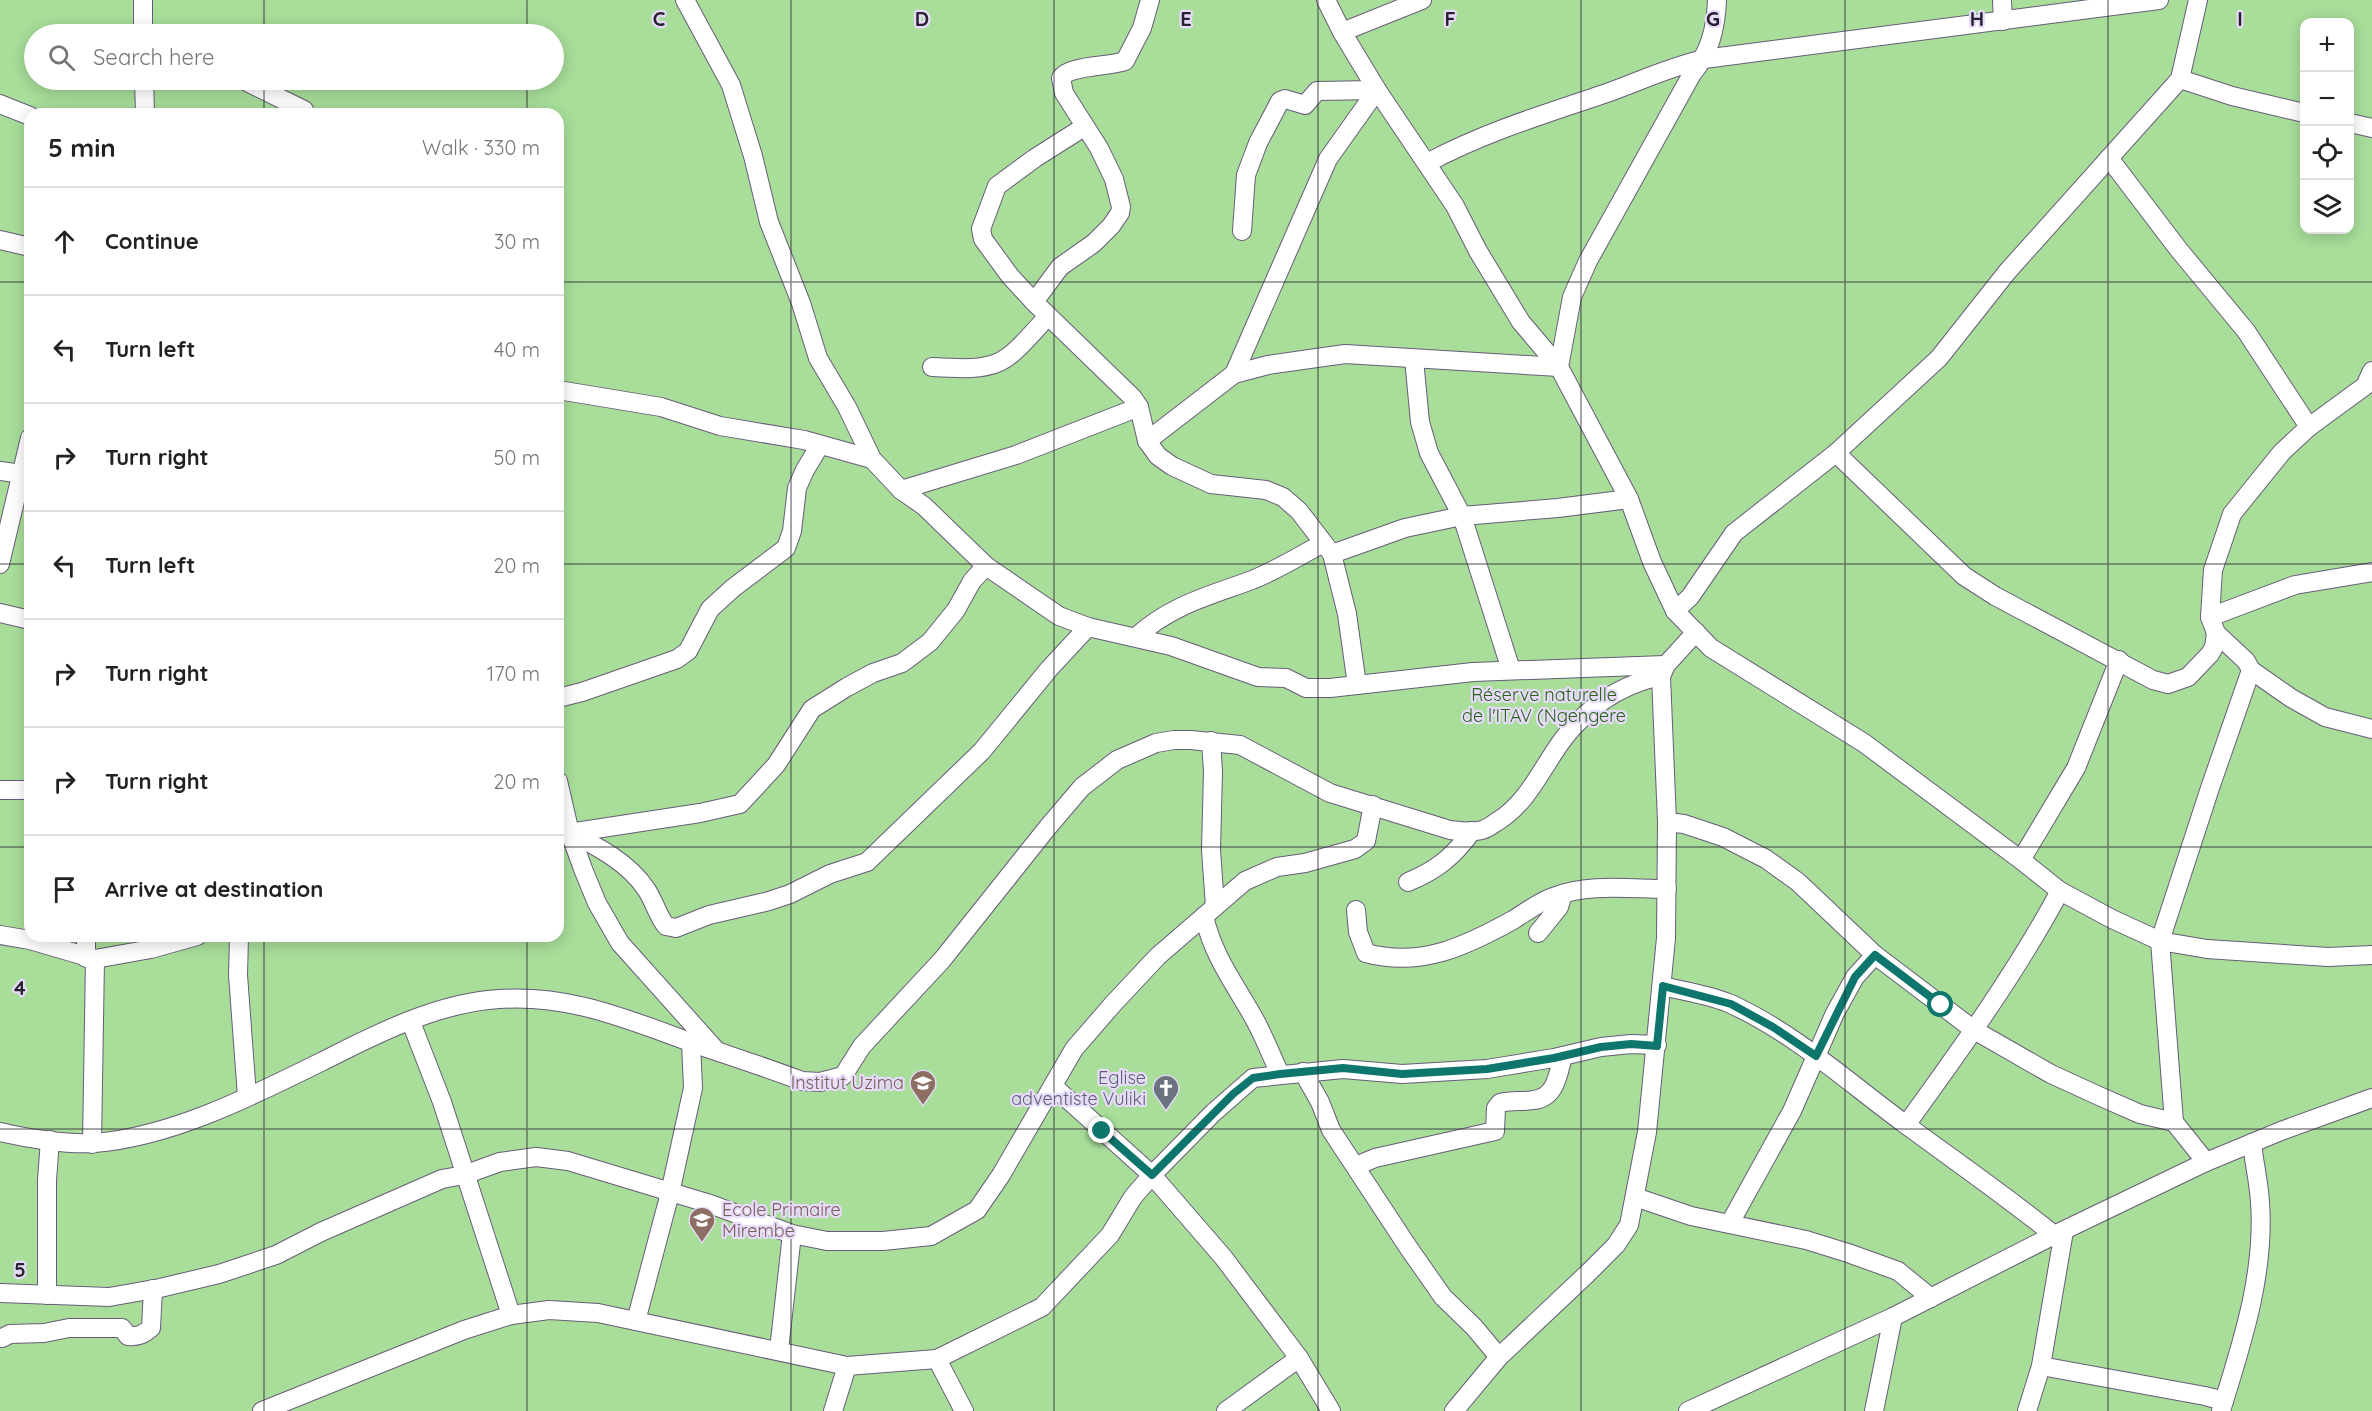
<!DOCTYPE html>
<html lang="en">
<head>
<meta charset="utf-8">
<style>
	:root { --surface:#fff; --page:#f6f6f6; --text:#222; --muted:#767676; --line:#e0e0e0 }
	body { margin:0; font-family:Quicksand,sans-serif; background:var(--page); color:var(--text) }
	.controls { position:absolute; right:18px; top:18px; display:grid; overflow:hidden; border-radius:12px; box-shadow:0 3px 15px #0003 }
	.controls button { width:54px; height:54px; display:grid; place-items:center; padding:0; border:0; border-bottom:2px solid var(--line); background:var(--surface); color:var(--text); font:30px sans-serif }
	.stop { position:absolute; width:18px; height:18px; margin:-14px; border:4px solid #0f766e; border-radius:50%; background:#fff }
	.stop.end { background:#0f766e; border-color:#fff; box-shadow:0 2px 6px #0008 }
	.list { margin:0; padding:0; list-style:none }
	h2 { display:flex; justify-content:space-between; align-items:center; height:78px; margin:0; padding:0 24px; font-size:26px }
	h2 small { font-size:20px; font-weight:400; color:var(--muted) }
	.list li { display:grid; grid-template-columns:39px 1fr auto; gap:18px; align-items:center; box-sizing:border-box; height:108px; padding:0 24px; border-top:2px solid var(--line) }
	.list b { display:block; font-size:22px; white-space:nowrap }
	.list em { font-size:20px; font-style:normal; color:var(--muted) }
	.icon { flex:none; width:33px; height:33px; fill:none; stroke:currentColor; stroke-width:2; stroke-linecap:round; stroke-linejoin:round }
	.map { position:relative; flex:none; width:2372px; height:1411px; overflow:hidden }
	.search { position:absolute; background:var(--surface); box-shadow:0 3px 15px #0003; left:24px; top:24px; width:540px; height:66px; display:flex; align-items:center; gap:15px; box-sizing:border-box; padding:0 21px; border-radius:33px; color:var(--muted); font-size:22px }
	.panel { position:absolute; background:var(--surface); box-shadow:0 3px 15px #0003; left:24px; top:108px; width:540px; height:834px; border-radius:18px }
	.map>svg:first-child { display:block }
</style>
</head>
<body>
<div class="map">
<svg width="2372" height="1411" viewBox="0 0 2372 1411">
	<rect width="100%" height="100%" fill="#e7dafb"/>
	<path fill="#a8de9a" fill-rule="evenodd" d="M0,0h2372v1411h-2372zM2304,22h46v208h-46zM34,34h520v46h-520zM30,114h528v822h-528z"/>
	<g fill="none" stroke-linecap="round" stroke-linejoin="round">
		<g stroke="#675c78" stroke-width="20">
			<g id="minor">
				<polyline points="143,0 143,34"/>
				<polyline points="685,0 731,85 753,156 769,222 801,303 818,358 847,407 872,459 901,490 924,506 986,566 1059,616 1088,627 1171,646 1258,677 1286,678 1306,688 1330,688 1473,672 1665,665"/>
				<polyline points="1326,0 1342,32 1377,90 1455,206 1478,251 1521,322 1559,367"/>
				<path d="M1717,0c-1,28 -7,52 -25,74l-104,187 -16,36 -13,70 70,132 23,63 23,49 36,37 153,95 157,117 39,31 52,28 48,22 47,8 121,8 44,-2"/>
				<polyline points="2002,0 2003,21"/>
				<polyline points="1342,32 1422,0"/>
				<polyline points="2180,79 2232,96 2304,113"/>
				<polyline points="144,80 145,114"/>
				<polyline points="243,80 304,110 305,114"/>
				<polyline points="0,104 30,116"/>
				<polyline points="2350,123 2372,128"/>
				<polyline points="1084,127 1035,158 997,186 981,229 983,239 1010,276 1034,302 1133,398 1139,407 1147,441 1158,456 1172,466 1211,484 1266,490 1283,497 1299,511 1332,554 1347,614 1357,685"/>
				<polyline points="2109,158 2179,250 2246,331 2309,427"/>
				<path d="M1427,163c56,-30 117,-49 177,-69 34,-12 65,-27 100,-35l455,-59"/>
				<polyline points="1242,231 1246,175 1258,143 1280,101 1285,99 1305,105 1317,91 1377,90"/>
				<polyline points="0,240 30,247"/>
				<path d="M1034,302l26,-35 34,-24 17,-17 9,-13 1,-6 -7,-28 -15,-31 -35,-55 -3,-15c8,-13 47,-11 64,-17l17,-33 8,-28"/>
				<polyline points="1414,359 1420,422 1429,453 1462,516 1511,670"/>
				<path d="M932,367c70,4 70,0 116,-51"/>
				<polyline points="2372,371 2365,386 2309,427 2282,452 2232,514 2213,570 2210,617 2216,633 2246,661 2251,670 2291,698 2325,717 2372,729"/>
				<polyline points="1234,374 1328,159 1377,90"/>
				<polyline points="558,390 661,407 720,426 804,440 872,459"/>
				<polyline points="1147,441 1234,374 1268,365 1345,354 1559,367"/>
				<polyline points="1836,453 1964,576 1995,596 2153,680 2168,684 2188,677 2210,654 2214,647 2216,633"/>
				<polyline points="0,471 30,475"/>
				<polyline points="901,490 1016,455 1139,407"/>
				<polyline points="1332,554 1405,528 1462,516 1558,508 1629,499"/>
				<polyline points="0,564 30,438"/>
				<polyline points="1675,611 1690,597 1734,533 1836,453 1939,358 2007,272 2180,79 2198,0"/>
				<polyline points="0,613 30,620"/>
				<polyline points="2210,617 2295,585 2372,572"/>
				<path d="M1136,637c35,-32 73,-41 116,-57 25,-10 48,-24 71,-37"/>
				<polyline points="558,698 582,692 677,659 688,651 710,609 733,588 786,548 792,531 797,488 805,470 820,445"/>
				<polyline points="1211,741 1213,771 1211,850 1215,907"/>
				<polyline points="558,781 570,833 583,869 597,903 620,943 714,1048"/>
				<polyline points="0,790 30,790"/>
				<polyline points="1667,822 1684,824 1723,837 1766,859 1798,882 1875,955 1974,1030 2051,1074 2099,1096 2140,1114 2174,1122 2206,1162"/>
				<polyline points="569,833 700,813 740,804 776,765 812,709 847,687 873,673 902,663 930,642 956,610 972,581 986,566"/>
				<path d="M570,833c27,13 59,30 76,56 8,11 11,26 20,37l10,2 33,-13 60,-14 21,-7 40,-20 37,-12 115,-111 67,-82 39,-42"/>
				<polyline points="2021,860 2076,768 2119,660"/>
				<path d="M1408,882c29,-12 45,-25 64,-51"/>
				<path d="M1356,910l2,22 8,21c55,15 100,-7 147,-33 13,-8 26,-18 40,-23 35,-14 77,-8 114,-8"/>
				<path d="M1204,916c10,43 32,69 52,106 9,17 16,35 24,52"/>
				<polyline points="1538,933 1559,907 1563,894"/>
				<polyline points="0,935 30,940 95,959 151,949 197,936"/>
				<polyline points="239,936 238,975 247,1096"/>
				<polyline points="86,958 86,936"/>
				<path d="M1663,986c23,6 49,9 70,19 64,30 116,78 172,119 50,37 101,72 149,111"/>
				<polyline points="411,1022 442,1102 511,1315"/>
				<polyline points="1303,1072 1320,1102 1331,1130 1408,1247 1443,1297 1474,1327 1499,1357"/>
				<polyline points="1053,1086 1152,1175 1223,1257 1299,1358 1331,1411"/>
				<polyline points="2174,1122 2160,941 2210,788 2251,670"/>
				<path d="M1906,1125c55,-76 110,-152 154,-234"/>
				<path d="M0,1132c25,6 68,13 94,11 80,-6 166,-51 237,-86 49,-25 103,-51 157,-57 75,-8 134,17 202,42 37,13 75,25 112,39l18,1 23,-6 19,-30 80,-86 106,-133 34,-40 35,-27 39,-17 18,-3h17l49,5 90,48 120,37c10,1 22,3 32,0 5,-1 11,-6 16,-9 37,-23 49,-69 80,-99 23,-24 50,-39 83,-46"/>
				<polyline points="92,1144 95,959"/>
				<path d="M1356,1166l19,-8 120,-27 1,-23 4,-5c12,-3 22,-1 33,-3 23,-2 25,-26 30,-44"/>
				<polyline points="1635,1197 1691,1216 1806,1240 1848,1253 1898,1271 1931,1298"/>
				<polyline points="1730,1223 1792,1111 1835,1013 1855,977 1875,955"/>
				<polyline points="0,1293 109,1297 160,1288 219,1274 276,1255 321,1232 442,1179 464,1175 500,1162 536,1157 568,1161 707,1203 792,1234 827,1241 883,1241 931,1236 977,1210 1001,1175 1074,1049 1113,1004 1158,956 1245,881 1277,867 1305,863 1355,849 1366,841 1373,805"/>
				<polyline points="47,1295 47,1180 50,1140"/>
				<polyline points="636,1321 670,1193 693,1088 691,1042"/>
				<path d="M2,1338l8,-4 34,-1 25,-5h53l6,8c10,1 16,-2 23,-8l2,-39"/>
				<polyline points="779,1350 792,1234"/>
				<polyline points="937,1359 964,1411"/>
				<polyline points="2041,1366 2205,1396 2224,1401 2221,1411"/>
				<path d="M2224,1401c20,-64 41,-131 36,-199 -1,-19 -6,-39 -8,-59"/>
				<polyline points="262,1411 464,1330 511,1315 549,1310 598,1313 847,1366 937,1359 1042,1307 1110,1235 1133,1197 1152,1175 1213,1113 1253,1078 1343,1069 1402,1074 1487,1069 1554,1058 1601,1047 1631,1044 1657,1045"/>
				<polyline points="833,1411 847,1366"/>
				<polyline points="1226,1411 1299,1358"/>
				<polyline points="1454,1411 1499,1357 1587,1274 1616,1245 1629,1225 1647,1132 1666,938 1667,822 1661,676 1666,665 1696,632"/>
				<polyline points="1688,1411 1893,1317 2054,1235 2206,1162 2281,1131 2372,1098"/>
				<polyline points="1874,1411 1893,1317"/>
				<polyline points="2027,1411 2041,1366 2064,1231"/>
			</g>
		</g>
		<use href="#minor" stroke="#fff" stroke-width="18"/>
	</g>
	<g fill="none" stroke-linecap="round" stroke-linejoin="round">
		<polyline stroke="#0f766e" stroke-width="8" points="1102,1131 1152,1175 1233,1094 1253,1078 1280,1074 1343,1068 1402,1074 1487,1069 1554,1058 1601,1047 1631,1044 1657,1046 1663,986 1731,1004 1773,1027 1816,1056 1855,977 1875,955 1941,1005"/>
	</g>
	<path fill="none" stroke="#27222e" stroke-width="1.5" stroke-opacity="0.55" d="M264,0v34M527,0v34M791,0v1411M1054,0v1411M1318,0v1411M1581,0v1411M1845,0v1411M2108,0v1411M264,80v34M527,80v34M0,282h30M558,282h1814M0,564h30M558,564h1814M0,847h30M558,847h1814M264,936v475M527,936v475M0,1129h2372"/>
	<defs>
		<g id="school-pin" transform="scale(1.35)"><path d="M0 17L-7.5 6A9.5 9.5 0 1 1 7.5 6Z" fill="#8d6e63" stroke="#e7dafb"/><path d="M0-5L7-2L0 1L-7-2ZM-4 1L0 2.5L4 1V4Q0 6-4 4Z" fill="#fff"/></g>
		<g id="church-pin" transform="scale(1.35)"><path d="M0 17L-7.5 6A9.5 9.5 0 1 1 7.5 6Z" fill="#6b7280" stroke="#e7dafb"/><path d="M-1.2-6h2.4v3.5h3.3v2.4h-3.3V6h-2.4V-.1h-3.3v-2.4h3.3Z" fill="#fff"/></g>
	</defs>
	<g fill-rule="evenodd">
		<use href="#school-pin" x="923" y="1083"/>
		<use href="#church-pin" x="1166" y="1088"/>
		<use href="#school-pin" x="702" y="1220"/>
	</g>
	<g text-anchor="middle" stroke-width="4.5" stroke-linejoin="round" paint-order="stroke">
		<g font-size="18" fill="#296317" stroke="#e7dafb">
			<text x="1544" y="701">Réserve naturelle<tspan x="1544" dy="21">de l'ITAV (Ngengere</tspan></text>
		</g>
		<g font-size="18" fill="#5b616d" stroke="#e7dafb" text-anchor="end">
			<text x="1146" y="1084">Eglise<tspan x="1146" dy="21">adventiste Vuliki</tspan></text>
		</g>
		<g font-size="18" fill="#785e54" stroke="#e7dafb" text-anchor="end">
			<text x="904" y="1089">Institut Uzima</text>
			<text x="722" y="1216" text-anchor="start">Ecole Primaire<tspan x="722" dy="21">Mirembe</tspan></text>
		</g>
	</g>
	<g font-size="20" text-anchor="middle" font-weight="bold" fill="#27222e" stroke="#e7dafb" stroke-width="4.5" stroke-linejoin="round" paint-order="stroke">
		<text x="659" y="26">C</text>
		<text x="922" y="26">D</text>
		<text x="1186" y="26">E</text>
		<text x="1450" y="26">F</text>
		<text x="1713" y="26">G</text>
		<text x="1977" y="26">H</text>
		<text x="2240" y="26">I</text>
		<text x="20" y="995">4</text>
		<text x="20" y="1277">5</text>
	</g>
</svg>
<div class="controls">
<button>+</button>
<button>−</button>
<button><svg class="icon" aria-label="locate" viewBox="0 0 24 24"><circle cx="12" cy="12" r="6"/><path d="M12 2v4M12 18v4M2 12h4M18 12h4"/></svg></button>
<button><svg class="icon" aria-label="layers" viewBox="0 0 24 24"><path d="M12 4l9 5-9 5-9-5zM3 14l9 5 9-5"/></svg></button>
</div>
<div class="stop" style="left:1941px;top:1005px"></div>
<div class="stop end" style="left:1102px;top:1131px"></div>
<div class="search"><svg class="icon" aria-label="search" viewBox="0 0 24 24"><circle cx="10" cy="10" r="6"/><path d="M15 15l6 6"/></svg>Search here</div>
<section class="panel">
<h2>5 min<small>Walk · 330 m</small></h2>
<ul class="list">
<li><svg class="icon" aria-label="ahead" viewBox="0 0 24 24"><path d="M12 20V5M6 11l6-6 6 6"/></svg><div><b>Continue</b></div><em>30 m</em></li>
<li><svg class="icon" aria-label="left" viewBox="0 0 24 24"><path d="M17 20v-9H6M10 6l-5 5 5 5"/></svg><div><b>Turn left</b></div><em>40 m</em></li>
<li><svg class="icon" aria-label="right" viewBox="0 0 24 24"><path d="M7 20v-9h11M14 6l5 5-5 5"/></svg><div><b>Turn right</b></div><em>50 m</em></li>
<li><svg class="icon" aria-label="left" viewBox="0 0 24 24"><path d="M17 20v-9H6M10 6l-5 5 5 5"/></svg><div><b>Turn left</b></div><em>20 m</em></li>
<li><svg class="icon" aria-label="right" viewBox="0 0 24 24"><path d="M7 20v-9h11M14 6l5 5-5 5"/></svg><div><b>Turn right</b></div><em>170 m</em></li>
<li><svg class="icon" aria-label="right" viewBox="0 0 24 24"><path d="M7 20v-9h11M14 6l5 5-5 5"/></svg><div><b>Turn right</b></div><em>20 m</em></li>
<li><svg class="icon" aria-label="arrive" viewBox="0 0 24 24"><path d="M6 21V4h12l-3 4 3 4H6"/></svg><div><b>Arrive at destination</b></div></li>
</ul>
</section>
</div>
</body>
</html>
